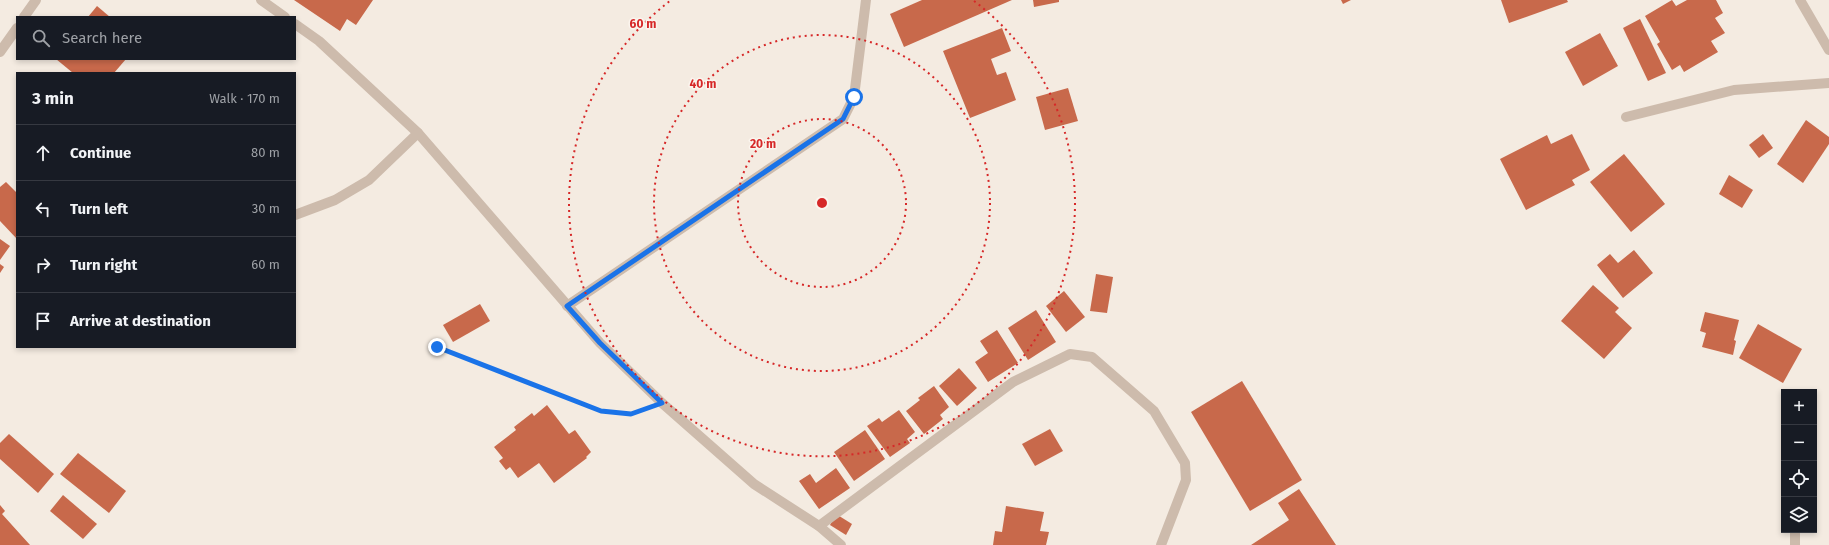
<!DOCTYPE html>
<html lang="en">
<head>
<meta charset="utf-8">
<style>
	:root { --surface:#171b24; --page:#20242c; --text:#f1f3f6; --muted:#9ea1a6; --line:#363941 }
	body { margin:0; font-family:"Fira Sans",sans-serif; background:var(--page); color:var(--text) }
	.controls { position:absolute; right:12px; bottom:12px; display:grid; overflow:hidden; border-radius:0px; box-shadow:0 2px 6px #0003 }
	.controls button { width:36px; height:36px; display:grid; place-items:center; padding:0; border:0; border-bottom:1px solid var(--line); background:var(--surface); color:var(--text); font:20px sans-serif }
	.stop { position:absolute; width:12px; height:12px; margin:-9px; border:3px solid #1a73e8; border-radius:50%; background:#fff }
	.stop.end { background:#1a73e8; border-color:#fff; box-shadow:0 1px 4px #0008 }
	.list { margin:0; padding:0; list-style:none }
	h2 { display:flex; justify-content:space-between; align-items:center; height:52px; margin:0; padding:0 16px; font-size:17px }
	h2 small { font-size:13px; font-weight:400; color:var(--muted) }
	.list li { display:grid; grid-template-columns:26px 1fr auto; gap:12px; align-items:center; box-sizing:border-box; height:56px; padding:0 16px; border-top:1px solid var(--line) }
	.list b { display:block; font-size:15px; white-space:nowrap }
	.list em { font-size:13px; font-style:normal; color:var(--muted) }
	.icon { flex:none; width:22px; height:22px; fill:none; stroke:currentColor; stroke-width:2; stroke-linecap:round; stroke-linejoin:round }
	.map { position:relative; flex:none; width:1829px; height:545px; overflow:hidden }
	.search { position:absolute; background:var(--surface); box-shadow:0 2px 6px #0003; left:16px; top:16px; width:280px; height:44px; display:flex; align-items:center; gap:10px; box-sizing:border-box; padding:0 14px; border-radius:0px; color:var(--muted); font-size:15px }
	.panel { position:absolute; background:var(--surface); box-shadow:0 2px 6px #0003; left:16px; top:72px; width:280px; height:276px; border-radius:0px }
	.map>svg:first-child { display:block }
</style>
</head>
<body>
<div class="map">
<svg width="1829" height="545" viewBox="0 0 1829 545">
	<rect width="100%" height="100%" fill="#f4ebe1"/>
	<g fill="#c8694b">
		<polygon points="294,0 373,0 356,25 347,19 340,31"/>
		<polygon points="922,0 1012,0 904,47 890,14"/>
		<polygon points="1033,0 1059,0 1059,2 1034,7"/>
		<polygon points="1341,0 1351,0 1343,4"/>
		<polygon points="1501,0 1567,0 1568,2 1509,23"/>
		<polygon points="1672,0 1676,6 1687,0 1716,0 1723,13 1715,18 1725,33 1711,41 1718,52 1684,72 1680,65 1672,70 1657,44 1660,42 1645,16"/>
		<polygon points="97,6 110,17 88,17"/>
		<polygon points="1640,19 1666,73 1648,81 1623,28"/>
		<polygon points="1002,28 1011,51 991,59 997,75 1006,72 1016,100 970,118 943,51"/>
		<polygon points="1600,33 1618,66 1583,86 1565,52"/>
		<polygon points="56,59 126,59 114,73 73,73"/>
		<polygon points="1068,88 1078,121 1045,130 1036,97"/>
		<polygon points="1806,120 1829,137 1829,144 1803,183 1777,164"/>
		<polygon points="1572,134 1590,170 1572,180 1575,185 1526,210 1500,159 1547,135 1551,144"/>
		<polygon points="1763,134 1773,148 1759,158 1749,145"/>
		<polygon points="1624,154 1665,204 1631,232 1590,182"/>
		<polygon points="1729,175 1753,190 1742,208 1719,194"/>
		<polygon points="6,182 17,193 17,239 0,221 0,187"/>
		<polygon points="0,239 10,246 0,260"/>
		<polygon points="1634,250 1653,273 1623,298 1597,265 1610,254 1618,263"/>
		<polygon points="0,264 4,267 0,273"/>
		<polygon points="1096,274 1113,277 1107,313 1090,311"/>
		<polygon points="1593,285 1619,308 1615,312 1632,328 1604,359 1561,321"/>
		<polygon points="1064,291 1085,317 1066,332 1046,306"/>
		<polygon points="480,304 490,321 453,342 443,325"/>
		<polygon points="1036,310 1056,342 1028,360 1008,328"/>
		<polygon points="1705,312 1739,320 1734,340 1736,341 1733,355 1702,347 1706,333 1700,331"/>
		<polygon points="1758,324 1802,349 1783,383 1739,358"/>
		<polygon points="997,330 1018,363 988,382 975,362 988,353 980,341"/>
		<polygon points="959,368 977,388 957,406 939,386"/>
		<polygon points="1242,381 1302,480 1250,511 1191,412"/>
		<polygon points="934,386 949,407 940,415 943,419 924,434 906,411 920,400 918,398"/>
		<polygon points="547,405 569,434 575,430 591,452 586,457 587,458 554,483 539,463 518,478 510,467 506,470 499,461 503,458 494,447 516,430 514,427 532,413 534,416"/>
		<polygon points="899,410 915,432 907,439 910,443 890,457 867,426 879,418 882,422"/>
		<polygon points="1050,429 1063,451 1035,466 1022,444"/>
		<polygon points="865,430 885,459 854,481 834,452"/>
		<polygon points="9,434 54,474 38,493 0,459 0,443"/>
		<polygon points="78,453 126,491 109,513 60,474"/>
		<polygon points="836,468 850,488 819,509 799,481 810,474 816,483"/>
		<polygon points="1299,489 1336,545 1251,545 1289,520 1278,503"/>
		<polygon points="63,495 97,524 83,539 50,511"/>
		<polygon points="0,505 5,511 2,514 30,545 0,545"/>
		<polygon points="1006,506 1044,512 1040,531 1049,532 1046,545 993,545 995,531 1002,532"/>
		<polygon points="836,514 852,524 846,535 830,525"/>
	</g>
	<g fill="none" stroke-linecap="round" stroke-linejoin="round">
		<polyline stroke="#b9a596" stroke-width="2.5" stroke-dasharray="2 2" stroke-linecap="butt" points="437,347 601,411 631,414 642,410"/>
		<g stroke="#cdbbac" stroke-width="10">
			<polyline points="261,0 285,17"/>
			<polyline points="1800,0 1829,50"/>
			<polyline points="24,17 36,0"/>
			<polyline points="295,24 319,41 418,133 600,343 662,403 754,484 819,526 841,545"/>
			<polyline points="0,52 17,28"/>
			<polyline points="1626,117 1734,90 1829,83"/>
			<polyline points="295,215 335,200 369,180 418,133"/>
			<polyline points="567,306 843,119 854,97 866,0"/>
			<polyline points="819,526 1013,382 1070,354 1092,357 1154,411 1185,463 1186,480 1161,545"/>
			<polyline points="1795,545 1795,530"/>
		</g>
	</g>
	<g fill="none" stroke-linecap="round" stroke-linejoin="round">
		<polyline stroke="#1a73e8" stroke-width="5" points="437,347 601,411 631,414 662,403 600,343 567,306 843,119 854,97"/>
	</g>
	<g fill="none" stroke="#d62828" stroke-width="2" stroke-dasharray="2 4">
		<circle cx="822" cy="203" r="84"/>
		<circle cx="822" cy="203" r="168"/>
		<path d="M974 1A253 253 0 1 1 670 1"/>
	</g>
	<circle cx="822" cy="203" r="6" fill="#d62828" stroke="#fbf5ee" stroke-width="2"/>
	<g font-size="12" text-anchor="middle" font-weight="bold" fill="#d62828" stroke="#fbf5ee" stroke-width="3" stroke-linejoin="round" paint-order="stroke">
		<text x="643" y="28">60 m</text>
		<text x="703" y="88">40 m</text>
		<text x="763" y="148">20 m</text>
	</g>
</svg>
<div class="controls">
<button>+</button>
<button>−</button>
<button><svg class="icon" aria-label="locate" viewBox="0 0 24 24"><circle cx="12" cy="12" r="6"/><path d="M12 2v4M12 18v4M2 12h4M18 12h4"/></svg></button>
<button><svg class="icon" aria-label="layers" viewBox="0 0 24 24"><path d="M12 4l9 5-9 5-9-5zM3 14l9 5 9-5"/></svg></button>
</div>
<div class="stop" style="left:854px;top:97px"></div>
<div class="stop end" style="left:437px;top:347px"></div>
<div class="search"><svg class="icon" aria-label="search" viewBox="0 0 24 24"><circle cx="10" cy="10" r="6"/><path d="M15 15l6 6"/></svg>Search here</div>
<section class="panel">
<h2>3 min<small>Walk · 170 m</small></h2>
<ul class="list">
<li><svg class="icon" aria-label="ahead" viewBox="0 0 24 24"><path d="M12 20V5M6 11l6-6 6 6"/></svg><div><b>Continue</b></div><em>80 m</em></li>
<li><svg class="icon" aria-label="left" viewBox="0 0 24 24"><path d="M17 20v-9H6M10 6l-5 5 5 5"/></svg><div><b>Turn left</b></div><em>30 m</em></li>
<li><svg class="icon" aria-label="right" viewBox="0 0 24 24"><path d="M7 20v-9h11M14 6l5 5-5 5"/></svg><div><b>Turn right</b></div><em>60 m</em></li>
<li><svg class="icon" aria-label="arrive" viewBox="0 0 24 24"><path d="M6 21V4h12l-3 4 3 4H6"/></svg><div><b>Arrive at destination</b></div></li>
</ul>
</section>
</div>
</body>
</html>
